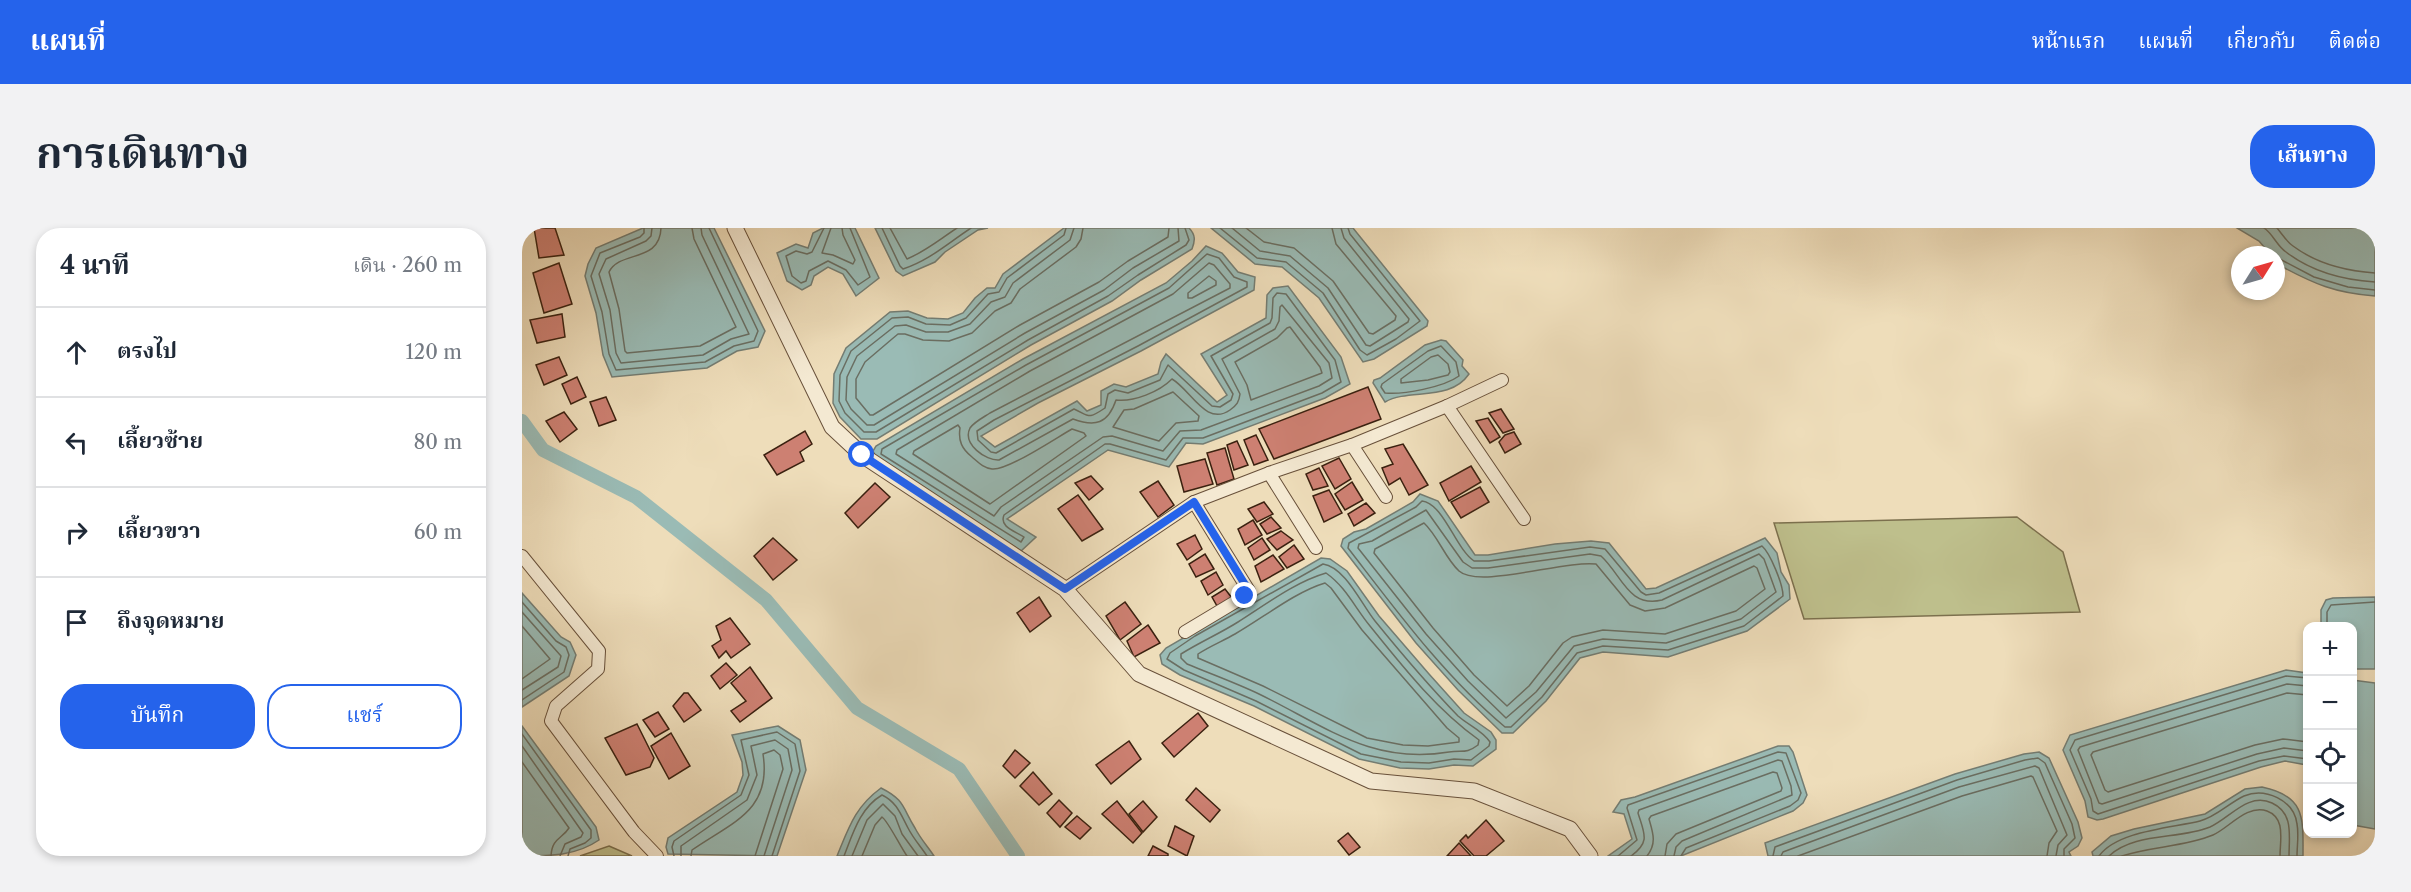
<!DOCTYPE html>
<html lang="th">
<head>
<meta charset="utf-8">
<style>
	:root { --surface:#fff; --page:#f2f2f3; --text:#1f2937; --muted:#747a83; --line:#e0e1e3; --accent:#2563eb }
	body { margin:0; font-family:"Libre Caslon Text","Noto Serif Thai",serif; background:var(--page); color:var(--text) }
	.controls { position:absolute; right:18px; bottom:18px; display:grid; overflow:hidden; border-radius:12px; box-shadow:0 3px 9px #0003 }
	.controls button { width:54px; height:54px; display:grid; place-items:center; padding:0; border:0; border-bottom:2px solid var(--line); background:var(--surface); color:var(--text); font:30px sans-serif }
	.compass { position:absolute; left:1709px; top:18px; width:54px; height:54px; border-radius:50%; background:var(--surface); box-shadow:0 3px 9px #0003; rotate:53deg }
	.stop { position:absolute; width:18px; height:18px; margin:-14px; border:4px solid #2563eb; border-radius:50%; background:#fff }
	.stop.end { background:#2563eb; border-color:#fff; box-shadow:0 2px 6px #0008 }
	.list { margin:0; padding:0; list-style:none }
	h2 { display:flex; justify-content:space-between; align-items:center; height:78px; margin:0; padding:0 24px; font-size:26px }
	h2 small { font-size:20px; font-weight:400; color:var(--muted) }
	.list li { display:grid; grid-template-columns:39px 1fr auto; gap:18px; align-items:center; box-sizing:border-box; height:90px; padding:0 24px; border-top:2px solid var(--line) }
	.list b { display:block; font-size:22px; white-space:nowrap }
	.list em { font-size:20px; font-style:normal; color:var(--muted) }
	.actions { display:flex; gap:12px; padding:18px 24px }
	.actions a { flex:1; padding:14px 0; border:2px solid var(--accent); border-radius:24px; text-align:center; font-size:21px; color:var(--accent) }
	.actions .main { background:var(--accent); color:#fff }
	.icon { flex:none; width:33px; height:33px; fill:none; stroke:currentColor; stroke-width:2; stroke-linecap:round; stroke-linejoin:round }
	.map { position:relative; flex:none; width:1853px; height:628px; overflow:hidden; border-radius:24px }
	header { display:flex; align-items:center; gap:36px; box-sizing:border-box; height:84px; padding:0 30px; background:var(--accent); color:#fff }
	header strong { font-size:28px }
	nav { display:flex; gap:33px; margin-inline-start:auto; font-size:21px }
	.intro { display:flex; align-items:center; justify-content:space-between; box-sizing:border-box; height:144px; padding:0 36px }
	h1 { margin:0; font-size:42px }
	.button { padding:15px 27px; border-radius:24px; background:var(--accent); color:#fff; font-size:21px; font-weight:700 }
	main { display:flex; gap:36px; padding:0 36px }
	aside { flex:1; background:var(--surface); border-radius:24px; box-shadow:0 3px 9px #0003 }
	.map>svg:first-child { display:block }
</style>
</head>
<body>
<header>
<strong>แผนที่</strong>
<nav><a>หน้าแรก</a><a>แผนที่</a><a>เกี่ยวกับ</a><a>ติดต่อ</a></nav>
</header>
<div class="intro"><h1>การเดินทาง</h1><a class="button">เส้นทาง</a></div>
<main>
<aside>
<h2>4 นาที<small>เดิน · 260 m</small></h2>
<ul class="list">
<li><svg class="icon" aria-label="ahead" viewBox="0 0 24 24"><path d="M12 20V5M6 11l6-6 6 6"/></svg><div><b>ตรงไป</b></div><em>120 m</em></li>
<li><svg class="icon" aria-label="left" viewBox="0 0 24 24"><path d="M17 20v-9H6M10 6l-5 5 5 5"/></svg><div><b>เลี้ยวซ้าย</b></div><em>80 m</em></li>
<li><svg class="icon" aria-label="right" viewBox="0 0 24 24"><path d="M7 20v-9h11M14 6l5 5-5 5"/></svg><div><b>เลี้ยวขวา</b></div><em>60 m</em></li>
<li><svg class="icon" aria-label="arrive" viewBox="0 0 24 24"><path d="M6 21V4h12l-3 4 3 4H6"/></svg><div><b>ถึงจุดหมาย</b></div></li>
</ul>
<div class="actions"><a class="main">บันทึก</a><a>แชร์</a></div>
</aside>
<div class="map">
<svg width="1853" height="628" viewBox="0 0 1853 628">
	<rect width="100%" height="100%" fill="#eeddba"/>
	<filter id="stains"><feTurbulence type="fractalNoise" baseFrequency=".00333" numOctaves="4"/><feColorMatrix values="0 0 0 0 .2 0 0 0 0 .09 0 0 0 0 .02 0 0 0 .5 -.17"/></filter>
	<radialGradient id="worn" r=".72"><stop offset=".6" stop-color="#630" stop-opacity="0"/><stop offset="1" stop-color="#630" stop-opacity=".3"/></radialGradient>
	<g fill="#bebf8c" stroke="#7c704e" stroke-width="1.5">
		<polygon points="1495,289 1541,324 1558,384 1282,391 1252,295"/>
		<polygon points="87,618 110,628 58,628"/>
	</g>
	<g fill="#9abbb5" stroke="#747d73" stroke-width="1.5">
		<polygon points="121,0 192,0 243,103 236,119 215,123 185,140 90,149 81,127 74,85 63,48 66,36 74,20"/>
		<polygon points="301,0 333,0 357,50 334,68 321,46 306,39 292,48 289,57 280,62 265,53 255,25 274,16 286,20 291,5"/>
		<polygon points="353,0 466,0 456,2 423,24 413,34 381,48 374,43"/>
		<path d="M542,0h125c7,7 6,13 3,21l-51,31 -29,21 -81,44 -154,94h-16l-21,-22 -7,-14 1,-29 12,-26 44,-36 18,-1 19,7 21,1 15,-6 12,-15 12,-10h8l8,-14z"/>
		<polygon points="689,0 831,0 906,93 905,98 852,131 841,134 797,70 760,39 733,36"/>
		<path d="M1715,0h138v68c-40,-3 -61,-12 -96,-31l-3,-4v-6h-5l-12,-14z"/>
		<polygon points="684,18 700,25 716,44 733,49 732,62 619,123 516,175 459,208 473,219 555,173 565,183 579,177 579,163 592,156 604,159 636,146 639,134 644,126 695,174 705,167 679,126 744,90 745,67 751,60 766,58 819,129 828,156 803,170 681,216 664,215 647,239 586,222 485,291 514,309 499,323 355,231 351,223 354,218 501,131 644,55 670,33"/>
		<path d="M919,112l5,1 17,19 -1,6 7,8c-19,28 -60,14 -84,28l-12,-19 1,-3 6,-2 45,-33z"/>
		<polygon points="898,266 916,273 953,327 966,327 1033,316 1069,313 1087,315 1124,361 1134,360 1243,310 1255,325 1259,344 1267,357 1268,371 1225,403 1146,429 1081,424 1058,430 1024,473 991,505 980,505 936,462 894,415 819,318 821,311 832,304 844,301 891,274"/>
		<polygon points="799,330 808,331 825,343 857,388 907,446 942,485 969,504 974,512 974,521 951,538 932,537 907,541 878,540 837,531 732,478 658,447 640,436 638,427 644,420"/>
		<polygon points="0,365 39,409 48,414 54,427 47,448 0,479"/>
		<polygon points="1853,369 1853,441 1831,441 1830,398 1799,398 1799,382 1804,372 1811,370"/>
		<polygon points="1764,442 1785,445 1785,537 1763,533 1739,539 1581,591 1575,592 1566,589 1563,573 1541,522 1548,507"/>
		<polygon points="1830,452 1853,455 1853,601 1831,597"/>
		<path d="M0,498l74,101 3,13c-23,16 -49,16 -77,16z"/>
		<polygon points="256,498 278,512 284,542 255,628 146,626 144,619 146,610 215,564 221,547 220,534 210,507"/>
		<polygon points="1256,518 1267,518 1271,524 1285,567 1281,575 1271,583 1159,628 1086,628 1110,611 1102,586 1091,584 1099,572 1113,569"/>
		<polygon points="1517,524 1527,530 1556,594 1560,610 1556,618 1547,624 1549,628 1246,628 1243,615 1433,546 1502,526"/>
		<path d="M1740,559c44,9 41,32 41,69h-210l-1,-4 19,-16 23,-7 71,-15 40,-25z"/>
		<path d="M359,560c24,12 21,19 34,40 5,10 13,19 19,28h-97c12,-29 18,-49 44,-68z"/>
	</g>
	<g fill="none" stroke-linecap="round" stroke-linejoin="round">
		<g stroke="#6a6e62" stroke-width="1.5">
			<polyline points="122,0 122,5 118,9 78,25 69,48 80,84 87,126 94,142 183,134 212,118 232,113 236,103 187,0"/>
			<polyline points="130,0 129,8 124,13 84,31 77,46 88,82 94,125 99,135 181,127 209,111 227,106 180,7 179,0"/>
			<path d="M139,0c-1,35 -41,22 -52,44l10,37 6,42 2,2 73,-7 36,-19 -42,-88 -2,-11"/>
			<polyline points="302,0 290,24 285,26 274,23 264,28 270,48 279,55 284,53 287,43 306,33 324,42 336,57 348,49 328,0"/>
			<polyline points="309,0 300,25 311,27 331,36 333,32 321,7 320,0"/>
			<path d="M360,0l18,38 3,3c27,-9 45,-26 68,-41"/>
			<path d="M368,0l17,31c19,-8 33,-20 50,-31"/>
			<polyline points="544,0 542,7 485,50 477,64 466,66 444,90 428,97 404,96 386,89 370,90 329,123 318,147 317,173 323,185 342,204 354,204 506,112 586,68 616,47 664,17 667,12 663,0"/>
			<polyline points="552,0 548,12 491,55 483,69 469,74 448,96 426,104 404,104 384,97 373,98 335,128 325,149 324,172 329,181 345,197 352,197 503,105 582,62 611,40 657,13 656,0"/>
			<polyline points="561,0 559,11 554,19 498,61 489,75 473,83 450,105 427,113 401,112 383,106 376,106 370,111 343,134 334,151 334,170 348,187 351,187 498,97 577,54 606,33 646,9 647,0"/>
			<polyline points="698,0 735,30 764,34 801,65 838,122 845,127 874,111 898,93 828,6 826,0"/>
			<polyline points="710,0 738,23 768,28 806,60 844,117 848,118 886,94 887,91 822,10 819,0"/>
			<polyline points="724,0 742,14 772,20 811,53 847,105 851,106 873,92 874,88 814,16 810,0"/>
			<path d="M1742,0c9,6 13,18 22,24 26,20 57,28 89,30"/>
			<path d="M1755,0c5,6 10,14 16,18 24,18 53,25 82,27"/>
			<path d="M685,26l12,4 15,19 13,5v5l-109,59 -144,74 -17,11 1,9 13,12 5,1 78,-44c16,7 13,11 31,-1l3,-14 7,-4 13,3 32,-13 8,-15 44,41 8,1 11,-7 2,-6 -22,-38 59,-33 2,-5 1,-20 4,-5 9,1 49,66 6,22 -19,11 -119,45h-20l-17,22 -56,-16h-5l-101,71c-5,12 11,16 20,22l-3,5 -140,-88 1,-5 144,-84 143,-77z"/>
			<polyline points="1754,29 1792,49 1826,59 1853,62"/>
			<path d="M687,35l5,2 16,19v4l-240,125c-6,4 -16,9 -20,15 -8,16 16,33 29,32l74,-41c22,8 35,5 43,-19 18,2 43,-8 56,-21 19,11 34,48 58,31 7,-5 9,-8 10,-16l-18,-35 53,-30 4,-8 1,-14 2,-2 47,58 3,15 -13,8 -118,44 -21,1 -17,20 -51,-15 -9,1 -102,70 -7,9 -98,-62 1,-4 133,-79 143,-77z"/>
			<polygon points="687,48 694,53 694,57 670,70 666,70 666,65"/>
			<polygon points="768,99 798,139 800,145 729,172 725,157 713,134 755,110 765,100"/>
			<path d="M919,118l15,16 3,14c-15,11 -56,19 -74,17l-4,-6 1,-3 46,-33z"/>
			<polygon points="916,127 926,136 928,144 926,147 906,152 879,155 879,151 909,129"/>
			<polygon points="651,164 677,188 676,193 654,195 637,213 591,199 602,182 612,181"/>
			<path d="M436,197l2,3c-2,13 2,21 12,29 6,5 11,11 20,12 15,2 64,-31 80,-40l12,4 2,3 -96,68 -77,-50 1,-3z"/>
			<path d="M900,273c22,3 33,47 52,60h15l101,-14 15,2 36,43 5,3 13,-2 103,-47c8,7 21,38 21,50l-39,30 -76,24 -65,-4 -26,7 -35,44 -31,30h-6c-61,-51 -109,-117 -157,-179l1,-5 67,-36z"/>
			<path d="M904,282l37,52 9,6h16l102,-14 11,2c21,19 27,52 61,44l97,-46 5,5 12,33 -35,27 -75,24 -63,-4 -29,7 -38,46 -30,26 -38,-37 -42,-47 -68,-86 1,-4 13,-3z"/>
			<path d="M902,295c14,13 21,35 35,48 20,18 106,-11 137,-7l34,41 15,6 20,-3 89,-42 3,2 8,21 -29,22 -71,23 -62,-4 -31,7 -9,6 -34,43 -22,20 -33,-31 -41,-47 -59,-75 1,-4z"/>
			<path d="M801,336c22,3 39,41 52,57 26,32 54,65 83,95 10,9 24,14 32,26l-1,4 -18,14 -17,-1 -25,4 -28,-1 -40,-8 -105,-53 -72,-31 -17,-11 3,-6 25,-17z"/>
			<path d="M804,345c20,14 29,35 44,53 33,41 66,83 109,114l-1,5c-12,9 -15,5 -29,7 -77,13 -124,-26 -190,-58 -23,-11 -48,-20 -72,-30l-6,-6v-4c19,-12 38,-20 57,-32 27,-17 57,-40 88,-49z"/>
			<path d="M803,355l6,5 31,42 85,98 12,10v4l-31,4 -25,-1 -36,-7 -104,-52 -65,-28v-4c12,-8 25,-13 37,-20 28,-16 60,-42 90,-51z"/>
			<polyline points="0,374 34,413 44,419 47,427 42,444 0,472"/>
			<polyline points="0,384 39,428 36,439 0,462"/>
			<polyline points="0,398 28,431 0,451"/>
			<polyline points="1805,398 1805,384 1809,377 1853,374"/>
			<polyline points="1786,450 1764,448 1553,512 1548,522 1569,571 1571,583 1576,586 1737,533 1762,528 1786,531"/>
			<polyline points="1786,458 1765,456 1558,519 1556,522 1577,575 1580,576 1735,526 1762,520 1786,523"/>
			<polyline points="1786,467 1765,465 1571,524 1569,527 1583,562 1586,564 1733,517 1761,511 1786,514"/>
			<polyline points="0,506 69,602 69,610 63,615 48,621 46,628"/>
			<polyline points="0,518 61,605 59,609 43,616 38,628"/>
			<path d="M0,534l47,66c-7,11 -17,10 -18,28"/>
			<polyline points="152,628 150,619 152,613 219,567 227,547 219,512 255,504 273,516 278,543 250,628"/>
			<polyline points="159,628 159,618 225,572 235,547 229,518 253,512 266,521 270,542 242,628"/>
			<path d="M169,628l1,-6c40,-28 80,-39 71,-96l11,-4 6,5 3,14 -28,87"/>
			<path d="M322,628c9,-23 16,-48 38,-61 15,7 19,20 26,33 5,10 13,19 19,28"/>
			<polyline points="330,628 345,592 361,576 373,588 380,606 396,628"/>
			<path d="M340,628l13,-31 7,-8c6,4 19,31 25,39"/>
			<polyline points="1096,628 1115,612 1105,580 1106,577 1256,524 1264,525 1279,565 1276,572 1268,578 1164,620 1159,628"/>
			<path d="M1109,628c20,-14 13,-23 7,-43l1,-3 139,-50 4,1 9,25 1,9 -110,46 -6,6 -2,9"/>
			<path d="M1125,628c10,-13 6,-23 2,-37l2,-3 122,-44 4,1 5,15 -1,3 -105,43 -9,10 -2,12"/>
			<polyline points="1251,628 1253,619 1435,552 1503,532 1516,530 1523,535 1550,596 1553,610 1542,621 1542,628"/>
			<polyline points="1259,628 1261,624 1437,559 1513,538 1517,540 1545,607 1536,617 1534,628"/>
			<polyline points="1276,628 1440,568 1509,548 1511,549 1535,603 1527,615 1525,628"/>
			<path d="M1577,628c18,-25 72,-28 101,-35 16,-4 29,-18 44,-25 21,-9 50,4 53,28 2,10 0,22 0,32"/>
			<path d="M1587,628c26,-24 69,-16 101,-29 20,-9 38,-35 62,-24 22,10 17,33 17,53"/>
			<path d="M1600,628c30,-10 62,-9 91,-21 16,-7 34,-31 54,-24 19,7 13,29 13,45"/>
		</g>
		<polyline stroke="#9abbb5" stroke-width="14" points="0,193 21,222 114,269 244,372 335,480 437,541 496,628"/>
	</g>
	<g fill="#cd8072" stroke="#3b2110" stroke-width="1.5">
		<polygon points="12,0 33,0 42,27 17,30"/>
		<polygon points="37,35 50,76 22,85 11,45"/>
		<polygon points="40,86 43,109 15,115 8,92"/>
		<polygon points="37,129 45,147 22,157 14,137"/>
		<polygon points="55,149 64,169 49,176 40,156"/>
		<polygon points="846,159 859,191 752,231 737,201"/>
		<polygon points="84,169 94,192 77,198 68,174"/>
		<polygon points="979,181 992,201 981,205 967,185"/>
		<polygon points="42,184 55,201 38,214 24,193"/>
		<polygon points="966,190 978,209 968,215 954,193"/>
		<polygon points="283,203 290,216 278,224 282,233 255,247 242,227"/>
		<polygon points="992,204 999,216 983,225 977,214 983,207"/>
		<polygon points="734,207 746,232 732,237 722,212"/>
		<polygon points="715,213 726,237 712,242 705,217"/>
		<polygon points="881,216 906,257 887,267 878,250 867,257 860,240 871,236 863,221"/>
		<polygon points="703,220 712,251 695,257 685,225"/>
		<polygon points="817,230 829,251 813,261 800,238"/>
		<polygon points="683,231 691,256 662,264 655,238"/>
		<polygon points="949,238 959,254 927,273 918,255"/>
		<polygon points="797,240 806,258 791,262 784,246"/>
		<polygon points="569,248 581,261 567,272 553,255"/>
		<polygon points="636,253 652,277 636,289 618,264"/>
		<polygon points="830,254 841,272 823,282 813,266"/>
		<polygon points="353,255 368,269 336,300 323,285"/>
		<polygon points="958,259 967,274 939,290 929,274"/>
		<polygon points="807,262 820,285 802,294 791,268"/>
		<polygon points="556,267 581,301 560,313 536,281"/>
		<polygon points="742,274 751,286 735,294 726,281"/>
		<polygon points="844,275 853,285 832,298 826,286"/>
		<polygon points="749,289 759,300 745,306 738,296"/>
		<polygon points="731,292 740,307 723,317 716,301"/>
		<polygon points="759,303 771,312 755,322 745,311"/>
		<polygon points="673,307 680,321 665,332 655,316"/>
		<polygon points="251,310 275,332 251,352 232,328"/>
		<polygon points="740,310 748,322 732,332 726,320"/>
		<polygon points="772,317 782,331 765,340 757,329"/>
		<polygon points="683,326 692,341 674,349 667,336"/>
		<polygon points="751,327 762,341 739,354 733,338"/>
		<polygon points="694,344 701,357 686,367 679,353"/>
		<polygon points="703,361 710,370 695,378 690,369"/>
		<polygon points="517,369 529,388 508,404 495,385"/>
		<polygon points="603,374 619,396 598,412 584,388"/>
		<polygon points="208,390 228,416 209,430 204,423 197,430 190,418 199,412 194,398"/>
		<polygon points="626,397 638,415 612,429 605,413"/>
		<polygon points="204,435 215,447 198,461 189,448"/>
		<polygon points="228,439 250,470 218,494 209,483 224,473 209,455"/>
		<polygon points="162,465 166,465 179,482 162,494 151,478"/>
		<polygon points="136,484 147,501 133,509 121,492"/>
		<polygon points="676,485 686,498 652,529 640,515"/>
		<polygon points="115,496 132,530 128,539 104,547 83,510"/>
		<polygon points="149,505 168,538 147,551 129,518"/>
		<polygon points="607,513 619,531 589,556 574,537"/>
		<polygon points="493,522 508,535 493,550 481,538"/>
		<polygon points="511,544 530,566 517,577 498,558"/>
		<polygon points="674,560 698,582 688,594 664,572"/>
		<polygon points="537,572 550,585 538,599 525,585"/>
		<polygon points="595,573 620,605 611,615 580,586"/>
		<polygon points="621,573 635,589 621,604 607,586"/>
		<polygon points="555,588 569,600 558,611 543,599"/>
		<polygon points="964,592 982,613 964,628 952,628 938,613 944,607 946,610"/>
		<polygon points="653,598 672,608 665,628 646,618"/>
		<polygon points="826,605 838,619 827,627 816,613"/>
		<polygon points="937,615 949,628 925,628"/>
		<polygon points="631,618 646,626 646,628 626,628"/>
	</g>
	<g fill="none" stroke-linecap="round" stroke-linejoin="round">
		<g stroke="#68503a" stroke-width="14">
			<g id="minor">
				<polyline points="925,178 1002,291"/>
				<polyline points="830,217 864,269"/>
				<polyline points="747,245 794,320"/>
				<polyline points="0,328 77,423 76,441 34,478 29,493 112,604 135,628"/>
				<polyline points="543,361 672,274 747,245 830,217 925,178 980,152"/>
				<polyline points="663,404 723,368 727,363 672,274"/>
			</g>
		</g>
		<g stroke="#68503a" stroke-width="17">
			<polyline id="tertiary" points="213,0 310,199 340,227 543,361 617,446 849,553 952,563 1048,601 1068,628"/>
		</g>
		<use href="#minor" stroke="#f4e9d2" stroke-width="12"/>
		<use href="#tertiary" stroke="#f4e9d2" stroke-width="15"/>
	</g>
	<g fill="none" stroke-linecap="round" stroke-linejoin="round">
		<polyline stroke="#2563eb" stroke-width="8" points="340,227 543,361 672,274 727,363 723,368"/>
	</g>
	<rect width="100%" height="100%" filter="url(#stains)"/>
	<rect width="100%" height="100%" fill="url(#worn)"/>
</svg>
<div class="controls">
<button>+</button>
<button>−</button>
<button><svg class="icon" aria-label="locate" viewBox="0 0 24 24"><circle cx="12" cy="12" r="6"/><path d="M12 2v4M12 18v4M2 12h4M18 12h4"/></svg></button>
<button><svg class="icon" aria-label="layers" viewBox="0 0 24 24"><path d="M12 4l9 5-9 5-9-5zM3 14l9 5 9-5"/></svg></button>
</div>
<svg class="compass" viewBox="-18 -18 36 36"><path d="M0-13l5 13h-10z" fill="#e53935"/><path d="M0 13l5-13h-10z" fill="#747a83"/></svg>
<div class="stop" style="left:340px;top:227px"></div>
<div class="stop end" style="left:723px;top:368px"></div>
</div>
</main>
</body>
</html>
